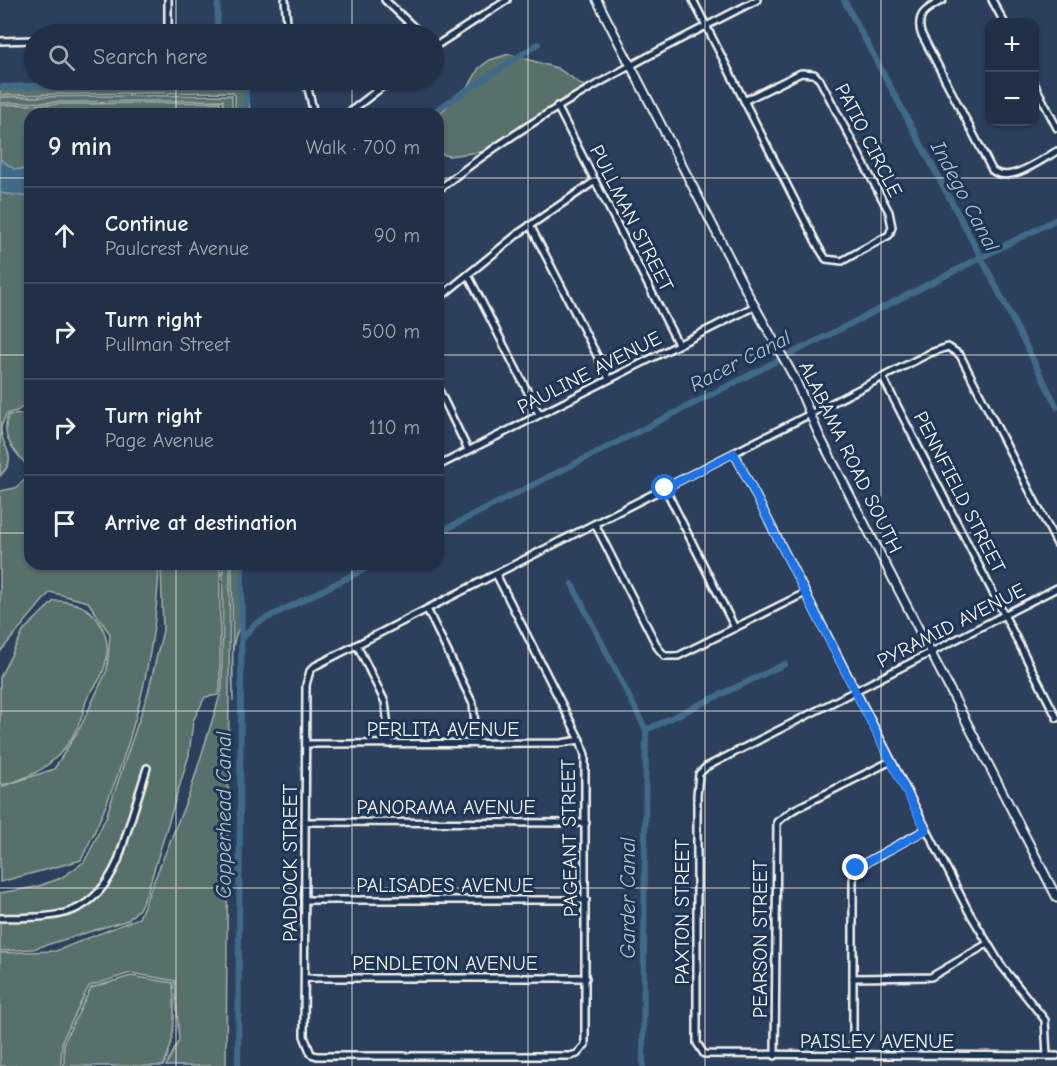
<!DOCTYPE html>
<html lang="en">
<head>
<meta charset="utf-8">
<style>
	:root { --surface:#213046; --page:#29384d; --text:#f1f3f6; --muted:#a2a9b3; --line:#3e4b5f }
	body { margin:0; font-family:"Comic Neue",sans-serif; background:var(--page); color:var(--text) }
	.controls { position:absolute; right:18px; top:18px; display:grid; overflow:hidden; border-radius:12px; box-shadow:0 2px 4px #0004 }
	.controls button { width:54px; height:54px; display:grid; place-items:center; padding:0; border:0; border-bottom:2px solid var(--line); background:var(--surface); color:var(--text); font:30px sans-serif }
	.stop { position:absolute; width:18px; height:18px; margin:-14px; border:4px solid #1a73e8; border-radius:50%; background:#fff }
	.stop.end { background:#1a73e8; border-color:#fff; box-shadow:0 2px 6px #0008 }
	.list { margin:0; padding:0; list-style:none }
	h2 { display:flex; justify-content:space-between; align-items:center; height:78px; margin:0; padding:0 24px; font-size:26px }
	h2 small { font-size:20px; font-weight:400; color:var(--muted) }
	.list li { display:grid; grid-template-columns:39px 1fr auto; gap:18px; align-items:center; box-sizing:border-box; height:96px; padding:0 24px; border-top:2px solid var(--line) }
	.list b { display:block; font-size:22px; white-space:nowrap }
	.list p { margin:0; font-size:20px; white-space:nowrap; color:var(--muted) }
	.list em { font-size:20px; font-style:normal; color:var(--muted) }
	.icon { flex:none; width:33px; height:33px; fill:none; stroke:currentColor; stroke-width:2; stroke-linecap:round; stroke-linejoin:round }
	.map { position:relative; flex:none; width:1057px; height:1066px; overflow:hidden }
	.search { position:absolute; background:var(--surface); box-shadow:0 2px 4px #0004; left:24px; top:24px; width:420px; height:66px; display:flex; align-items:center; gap:15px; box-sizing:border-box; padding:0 21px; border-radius:33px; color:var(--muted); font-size:22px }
	.panel { position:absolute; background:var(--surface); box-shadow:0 2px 4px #0004; left:24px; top:108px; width:420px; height:462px; border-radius:18px }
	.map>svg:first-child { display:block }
</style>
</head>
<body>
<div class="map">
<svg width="1057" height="1066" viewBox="0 0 1057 1066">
	<rect width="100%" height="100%" fill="#2c405e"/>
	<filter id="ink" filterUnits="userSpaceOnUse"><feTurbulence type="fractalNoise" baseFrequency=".0167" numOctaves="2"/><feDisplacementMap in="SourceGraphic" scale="12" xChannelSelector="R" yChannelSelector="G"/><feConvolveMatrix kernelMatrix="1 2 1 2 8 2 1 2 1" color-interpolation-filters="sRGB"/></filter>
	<g filter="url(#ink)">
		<g fill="#596f6a" stroke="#a6b0a9" stroke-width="1.5">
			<polygon points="509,54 557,68 587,88 487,151 449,156 438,153 438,115 470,84 479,68 490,60"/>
			<polygon points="216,80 241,82 247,86 250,114 235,114 235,95 232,92 0,95 0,85"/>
			<polygon points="232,95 232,114 223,114 223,100 0,103 0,97"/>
			<path d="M220,102v12h-190v287l-13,10 -11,3c-1,4 -4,9 -5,14 -1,20 20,27 -1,48v-371z"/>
			<path d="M30,414v56c-14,-21 -30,-27 -22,-55z"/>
			<path d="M30,475v89h129c-3,101 -32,205 -78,296l-81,22v-95l54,-18 27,-43 26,-56 3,-36 -22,-32 -38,-10 -50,60v-161l15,-3z"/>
			<polygon points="161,564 220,564 220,689 218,695 205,697 193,721 189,755 147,893 139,909 128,920 33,949 0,951 0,893 36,887 61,878 84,862 90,851 106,817 148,693 163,630"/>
			<polygon points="223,564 230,564 226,1066 166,1066 179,1040 175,981 131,973 89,986 62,1041 61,1066 0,1066 0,953 56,951 139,918 190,792 222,689"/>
			<path d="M232,564h11l-1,61c-14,13 -9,57 -9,76z"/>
			<path d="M54,601c40,-1 61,30 50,68 -3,11 -11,19 -16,28 -4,7 -4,15 -7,22 -10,26 -29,48 -55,58 -8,3 -18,9 -26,7v-107l24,-47z"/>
			<path d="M131,976l42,7c2,28 3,58 -10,83h-99v-24l27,-54z"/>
		</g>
		<polygon fill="#406b87" stroke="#88a1ae" stroke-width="1.5" points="0,159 14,169 30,170 30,197 0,193"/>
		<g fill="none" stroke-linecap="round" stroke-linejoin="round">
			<g stroke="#406b87" stroke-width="6">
				<polyline points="844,0 981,257 1057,407"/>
				<polyline points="217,34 218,0"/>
				<polyline points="0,87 246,83 246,114"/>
				<polyline points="430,114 538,44"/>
				<polyline points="438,533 1057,219"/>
				<polyline points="572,584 646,730 643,1066"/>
				<polyline points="242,639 255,624 375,564"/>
				<polyline points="646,730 785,664"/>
				<polyline points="238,1066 242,564"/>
			</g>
			<g stroke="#f4f1e8" stroke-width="10">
				<g id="street">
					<polyline points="168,0 168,34"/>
					<polyline points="285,0 288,34"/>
					<polyline points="385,0 421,34"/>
					<polyline points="693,0 819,248 826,259 842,261 889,235 892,227 889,212 820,80 814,74 801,73 744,101"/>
					<path d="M943,0c-17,9 -27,14 -22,33l71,137c16,15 49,-10 65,-19"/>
					<polyline points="992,0 1004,22"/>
					<polyline points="0,41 34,40"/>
					<polyline points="434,47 507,0"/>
					<polyline points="306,80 314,114"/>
					<polyline points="1034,83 1057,128"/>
					<polyline points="557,106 678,344"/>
					<polyline points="347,114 391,80"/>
					<path d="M438,190c99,-79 207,-133 319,-190"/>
					<polyline points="530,225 609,379"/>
					<polyline points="468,275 539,414"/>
					<polyline points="438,299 519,233 595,181"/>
					<polyline points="883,378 1057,718"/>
					<polyline points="438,388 468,450"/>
					<polyline points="734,453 969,912 1001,965 1045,1020 1047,1056"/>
					<polyline points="438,466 755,306"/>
					<polyline points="665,488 735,628"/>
					<polyline points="595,524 658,648 665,656 678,656 805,593"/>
					<polyline points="496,574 580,740 585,755 585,1045 577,1054 570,1056 317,1056 311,1054 304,1036 306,685 310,671 315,666 930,353 948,347 960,355 1057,544"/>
					<polyline points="1057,588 706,767 699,774 697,795 697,1043 704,1054 1057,1056"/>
					<polyline points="427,609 473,704 477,744"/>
					<polyline points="357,645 385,702 390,744"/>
					<polyline points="306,744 561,743 580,740"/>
					<polyline points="306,822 586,823"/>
					<polyline points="305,900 586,900"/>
					<path d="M0,918c56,-1 92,2 118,-57l29,-93"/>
					<polyline points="305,978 586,978"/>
					<polyline points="853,978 931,977 987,944"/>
					<polyline points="775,1056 777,822 793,810 891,761"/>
					<polyline points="853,1056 853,880 856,868 925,830"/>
				</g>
			</g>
			<g stroke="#f4f1e8" stroke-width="11">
				<polyline id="secondary" points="597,0 749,296 795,379 819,435 1057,898"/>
			</g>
			<use href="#street" stroke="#1d3557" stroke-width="5"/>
			<use href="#secondary" stroke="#1d3557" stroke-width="7"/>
		</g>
	</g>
	<g fill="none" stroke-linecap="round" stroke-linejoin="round" filter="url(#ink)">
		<polyline stroke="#1a73e8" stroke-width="8" points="665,488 734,453 921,821 926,830 856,868"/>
	</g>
	<path fill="none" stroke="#f4f1e8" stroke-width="1.5" stroke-opacity="0.55" d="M176,0v34M352,0v34M528,0v1066M705,0v1066M881,0v1066M176,80v34M352,80v34M0,178h30M438,178h619M0,355h30M438,355h619M0,533h30M438,533h619M176,564v502M352,564v502M0,711h1057M0,888h1057"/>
	<g text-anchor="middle" stroke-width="6" stroke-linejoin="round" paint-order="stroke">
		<g font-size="20" fill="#f4f1e8" stroke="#1d3557">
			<text transform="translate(869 140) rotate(63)" y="7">PATIO CIRCLE</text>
			<text transform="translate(632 218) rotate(63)" y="7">PULLMAN STREET</text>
			<text transform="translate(589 372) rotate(-27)" y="7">PAULINE AVENUE</text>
			<text transform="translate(851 457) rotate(64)" y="7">ALABAMA ROAD SOUTH</text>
			<text transform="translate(960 492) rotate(63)" y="7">PENNFIELD STREET</text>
			<text transform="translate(951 625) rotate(-27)" y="7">PYRAMID AVENUE</text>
			<text x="443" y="736">PERLITA AVENUE</text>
			<text x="446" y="814">PANORAMA AVENUE</text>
			<text transform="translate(569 838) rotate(-91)" y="7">PAGEANT STREET</text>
			<text transform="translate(290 863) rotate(-90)" y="7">PADDOCK STREET</text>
			<text x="445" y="892">PALISADES AVENUE</text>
			<text transform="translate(682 912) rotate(-90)" y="7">PAXTON STREET</text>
			<text transform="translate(760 939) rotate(-90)" y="7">PEARSON STREET</text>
			<text x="445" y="970">PENDLETON AVENUE</text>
			<text x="877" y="1048">PAISLEY AVENUE</text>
		</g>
		<g font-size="21" font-style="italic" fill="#b5c2c6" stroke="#1d3557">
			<text transform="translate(965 196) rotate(62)" y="7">Indego Canal</text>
			<text transform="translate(740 361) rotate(-27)" y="7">Racer Canal</text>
			<text transform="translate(224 815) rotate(-90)" y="7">Copperhead Canal</text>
			<text transform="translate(628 898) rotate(-90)" y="7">Garder Canal</text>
		</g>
	</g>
</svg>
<div class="controls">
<button>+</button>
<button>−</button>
</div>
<div class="stop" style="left:665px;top:488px"></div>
<div class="stop end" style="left:856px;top:868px"></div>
<div class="search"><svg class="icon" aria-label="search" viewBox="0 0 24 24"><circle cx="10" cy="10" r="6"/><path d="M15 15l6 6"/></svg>Search here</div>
<section class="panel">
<h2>9 min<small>Walk · 700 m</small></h2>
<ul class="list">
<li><svg class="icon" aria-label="ahead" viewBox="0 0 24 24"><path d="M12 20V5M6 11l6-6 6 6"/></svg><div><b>Continue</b><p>Paulcrest Avenue</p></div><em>90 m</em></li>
<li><svg class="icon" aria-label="right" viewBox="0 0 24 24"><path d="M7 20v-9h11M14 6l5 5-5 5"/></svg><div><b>Turn right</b><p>Pullman Street</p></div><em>500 m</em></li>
<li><svg class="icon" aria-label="right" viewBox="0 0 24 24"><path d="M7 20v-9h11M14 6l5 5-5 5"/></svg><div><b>Turn right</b><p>Page Avenue</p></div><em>110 m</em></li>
<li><svg class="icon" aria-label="arrive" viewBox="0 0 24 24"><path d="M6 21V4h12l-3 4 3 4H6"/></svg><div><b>Arrive at destination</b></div></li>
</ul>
</section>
</div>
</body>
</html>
